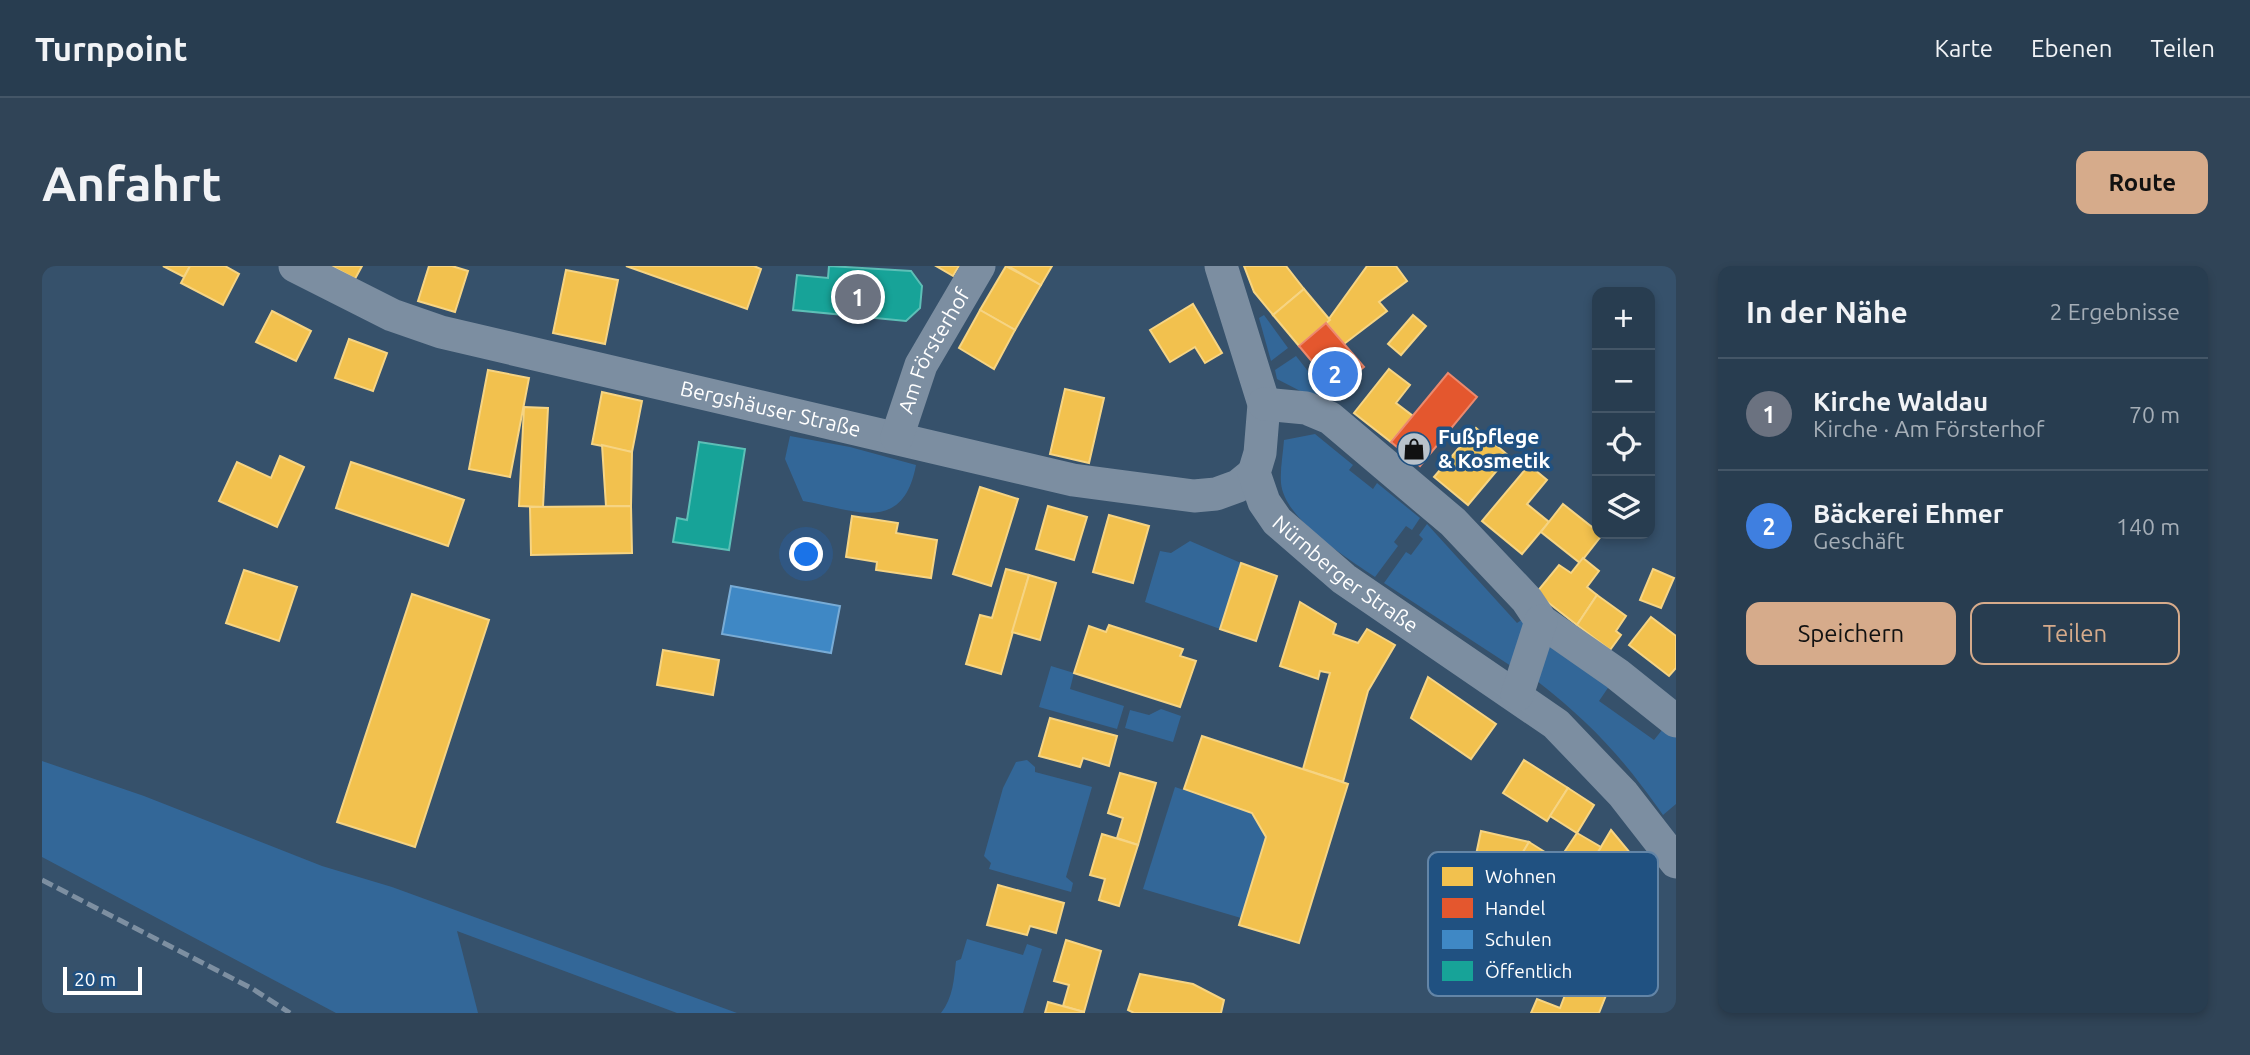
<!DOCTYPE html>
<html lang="de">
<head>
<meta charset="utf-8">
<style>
	:root { --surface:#283d50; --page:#304457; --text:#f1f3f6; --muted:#a5aeb7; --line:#445667; --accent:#d6ab8b }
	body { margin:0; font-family:Ubuntu,sans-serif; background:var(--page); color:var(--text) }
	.controls { position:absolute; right:21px; top:21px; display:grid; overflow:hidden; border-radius:14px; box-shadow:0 4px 10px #0003 }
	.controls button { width:63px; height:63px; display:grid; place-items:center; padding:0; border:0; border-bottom:2px solid var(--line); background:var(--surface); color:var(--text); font:35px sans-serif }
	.scale { position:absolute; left:21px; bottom:18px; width:79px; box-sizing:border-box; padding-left:7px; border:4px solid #fff; border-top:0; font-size:19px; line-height:24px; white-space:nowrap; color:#fff; -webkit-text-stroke:5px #205181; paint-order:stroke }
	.you { position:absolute; left:765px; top:289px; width:24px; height:24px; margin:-18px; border:5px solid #fff; border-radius:50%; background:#1a73e8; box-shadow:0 0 0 10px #1a73e833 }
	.badge { display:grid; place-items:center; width:46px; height:46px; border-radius:50%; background:var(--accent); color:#fff; font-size:23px; font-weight:700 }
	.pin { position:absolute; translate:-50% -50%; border:4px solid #fff; box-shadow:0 2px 7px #0006 }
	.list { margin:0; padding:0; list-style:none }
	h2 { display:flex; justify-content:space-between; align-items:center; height:91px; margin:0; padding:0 28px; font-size:30px }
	h2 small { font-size:23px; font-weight:400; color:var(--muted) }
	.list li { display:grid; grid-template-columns:46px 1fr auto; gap:21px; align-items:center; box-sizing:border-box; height:112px; padding:0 28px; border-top:2px solid var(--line) }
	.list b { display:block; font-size:26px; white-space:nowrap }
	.list p { margin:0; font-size:23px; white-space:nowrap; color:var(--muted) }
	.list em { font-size:23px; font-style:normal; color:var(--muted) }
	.actions { display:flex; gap:14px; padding:21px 28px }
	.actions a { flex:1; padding:16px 0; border:2px solid var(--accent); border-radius:14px; text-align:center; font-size:24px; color:var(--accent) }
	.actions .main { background:var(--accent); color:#111 }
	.icon { flex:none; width:38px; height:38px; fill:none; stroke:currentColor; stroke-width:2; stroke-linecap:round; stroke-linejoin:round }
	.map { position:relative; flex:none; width:1634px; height:747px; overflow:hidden; border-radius:14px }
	header { display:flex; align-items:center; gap:42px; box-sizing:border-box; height:98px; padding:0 35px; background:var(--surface); border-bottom:2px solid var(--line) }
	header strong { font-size:33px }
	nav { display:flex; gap:38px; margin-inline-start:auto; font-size:24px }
	.intro { display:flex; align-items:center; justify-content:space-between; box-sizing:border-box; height:168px; padding:0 42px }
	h1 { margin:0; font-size:49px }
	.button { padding:18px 32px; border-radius:14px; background:var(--accent); color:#111; font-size:24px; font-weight:700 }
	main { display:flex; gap:42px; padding:0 42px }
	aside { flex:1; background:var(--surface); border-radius:14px; box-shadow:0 4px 10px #0003 }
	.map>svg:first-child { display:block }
</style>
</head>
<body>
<header>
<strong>Turnpoint</strong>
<nav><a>Karte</a><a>Ebenen</a><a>Teilen</a></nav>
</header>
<div class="intro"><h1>Anfahrt</h1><a class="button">Route</a></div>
<main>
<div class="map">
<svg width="1634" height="747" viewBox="0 0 1634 747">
	<rect width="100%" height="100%" fill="#36516b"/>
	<g fill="#336798">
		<polygon points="1222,49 1246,82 1229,95 1217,52"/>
		<polygon points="1254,90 1284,128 1266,129 1235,113 1233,104"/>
		<path d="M1273,168l38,31 -4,5 24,19 4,-6 43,35 -8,12 -6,-4 -12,16 4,4 -23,31c-28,-19 -91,-58 -94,-94 -1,-14 2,-29 3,-43z"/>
		<path d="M748,170l60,11 66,18c-13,70 -62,45 -113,36l-18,-42z"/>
		<polygon points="1385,258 1475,357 1481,353 1483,358 1469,400 1342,317 1364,286 1369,289 1381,273 1377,269"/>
		<polygon points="1148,275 1199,297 1178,363 1103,336 1118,285 1129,287"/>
		<path d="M1507,378l63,38 -13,19 55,39 8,-10 14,4v70l-13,11c-40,-57 -71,-91 -126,-134z"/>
		<polygon points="1009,400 1032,407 1028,423 1082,440 1075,463 997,441"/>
		<polygon points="1119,443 1139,450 1131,476 1083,462 1088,444 1107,449"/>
		<polygon points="985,494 993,501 993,506 1050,521 1024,611 1031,617 1029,626 947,603 949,597 942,590 961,522 974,496"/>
		<polygon points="0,495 102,530 280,600 350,621 695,747 635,747 415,665 436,747 294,747 0,591"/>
		<polygon points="1133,521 1210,547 1224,571 1199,652 1101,623"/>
		<path d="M925,673l56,16 4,-11 15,5 -19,64h-82c12,-15 13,-34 15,-52l5,-2z"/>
	</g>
	<g fill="#f2c14e" stroke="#f6d483" stroke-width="2">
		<polygon points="121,0 148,0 142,11"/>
		<polygon points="148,0 183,0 197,8 181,39 139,17"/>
		<polygon points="289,0 320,0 313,13"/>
		<polygon points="387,0 410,0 426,5 413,46 376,35"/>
		<polygon points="584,0 712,0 719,3 705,43"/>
		<polygon points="894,0 917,0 911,10"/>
		<polygon points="964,0 999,19 973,64 938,44"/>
		<polygon points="966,0 1010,0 999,19"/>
		<polygon points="1202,0 1244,0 1262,23 1231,49 1212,26"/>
		<polygon points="1325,0 1354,0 1365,15 1337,36 1345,45 1302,78 1284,57"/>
		<polygon points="524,4 576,14 563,78 511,67"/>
		<polygon points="1262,23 1288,54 1257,80 1231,49"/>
		<polygon points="1151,38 1180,87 1163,97 1153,81 1128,96 1108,64"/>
		<polygon points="938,44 973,64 952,103 917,82"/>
		<polygon points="230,45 269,65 254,95 214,76"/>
		<polygon points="1371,49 1384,60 1359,89 1346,78"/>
		<polygon points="307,73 345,87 331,125 293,112"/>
		<polygon points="1347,103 1368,119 1354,137 1371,150 1349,176 1312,147"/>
		<polygon points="446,104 487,112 468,211 427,203"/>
		<polygon points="1023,123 1062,132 1047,197 1008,188"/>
		<polygon points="560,126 600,135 590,186 550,178"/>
		<polygon points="482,141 506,142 501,241 477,240"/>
		<polygon points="1434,162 1467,190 1426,239 1392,211"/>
		<polygon points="560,179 590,186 589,240 564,240"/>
		<polygon points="238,190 262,201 235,261 177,235 195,196 229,212"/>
		<polygon points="309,196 422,234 406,280 294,242"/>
		<polygon points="1487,199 1505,214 1485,238 1507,256 1480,288 1440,255"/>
		<polygon points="938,221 976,233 949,320 911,308"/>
		<polygon points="1521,238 1560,269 1538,297 1499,266"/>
		<polygon points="589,240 590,287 489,289 488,241"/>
		<polygon points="1006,240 1045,251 1032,294 994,283"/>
		<polygon points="1067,249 1107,260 1091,317 1051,306"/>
		<polygon points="810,250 856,257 854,267 895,274 889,312 834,304 835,296 804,291"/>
		<polygon points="1541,292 1557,305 1545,321 1555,329 1535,359 1494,327 1517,299 1529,307"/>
		<polygon points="1199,297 1235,310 1214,375 1178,363"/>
		<polygon points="964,303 987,309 959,408 924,398 938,349 950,352"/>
		<polygon points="1611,303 1632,312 1619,342 1598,334"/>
		<polygon points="202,304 255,321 237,375 184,357"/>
		<polygon points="987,309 1014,317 998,374 970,366"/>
		<polygon points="370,328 447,354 373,581 295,556"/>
		<polygon points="1555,329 1584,350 1574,365 1579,369 1568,384 1535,359"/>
		<polygon points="1258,336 1294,358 1291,368 1316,377 1325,363 1353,379 1326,425 1301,516 1261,503 1288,407 1278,405 1276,413 1238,400"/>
		<polygon points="1609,351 1634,370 1634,402 1627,410 1587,379"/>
		<polygon points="1067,359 1141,383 1138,390 1154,395 1138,441 1032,407 1047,360 1064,366"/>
		<polygon points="621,384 677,394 671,429 615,419"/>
		<polygon points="1386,411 1454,458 1429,493 1369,452"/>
		<polygon points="1008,452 1075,470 1067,500 1041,492 1038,501 997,490"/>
		<polygon points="1160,470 1306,518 1257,677 1197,659 1224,571 1210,547 1142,523"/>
		<polygon points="1482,494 1526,522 1505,555 1461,527"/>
		<polygon points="1078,507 1114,517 1096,579 1075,572 1081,552 1066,547"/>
		<polygon points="1526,522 1552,539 1535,567 1508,550"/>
		<polygon points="1569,564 1599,600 1571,621 1550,596"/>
		<polygon points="1439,565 1487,576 1457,628 1427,622"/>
		<polygon points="1535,567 1559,581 1541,610 1517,594"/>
		<polygon points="1060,568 1096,579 1077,640 1057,634 1063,613 1048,609"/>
		<polygon points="1487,576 1541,610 1527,634 1472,601"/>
		<polygon points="956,619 1022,637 1014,667 988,660 985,669 945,659"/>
		<polygon points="1024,674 1059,685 1042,746 1021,740 1027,719 1012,715"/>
		<polygon points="1538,690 1574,704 1557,747 1489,747 1495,733 1518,742"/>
		<polygon points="1098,708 1151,718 1182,734 1179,747 1092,747 1086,744"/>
		<polygon points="1006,736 1042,746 1042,747 1003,747"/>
	</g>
	<g fill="#e4572e" stroke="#ec896d" stroke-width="2">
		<polygon points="1284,57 1322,101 1294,124 1257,80"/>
		<polygon points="1406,107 1435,131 1378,200 1349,176"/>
	</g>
	<polygon fill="#3f88c5" stroke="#79acd6" stroke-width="2" points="689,320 798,340 789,387 680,368"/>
	<g fill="#17a398" stroke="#5dbfb7" stroke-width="2">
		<polygon points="787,0 869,5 880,20 878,42 864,55 751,44 755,9 786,12"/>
		<polygon points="657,176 703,183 687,284 631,276 635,252 645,254"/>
	</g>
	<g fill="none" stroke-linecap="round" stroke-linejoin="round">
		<g stroke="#7c8ea1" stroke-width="33">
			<path id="s1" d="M253,0l97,49 49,17 632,148 121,16 22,-2 22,-8 16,-13"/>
			<path id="s2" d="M1179,0l43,138 -4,49 -6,20 10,29 13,19 67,58 212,145 67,70 53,68"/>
			<polyline points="1222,138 1264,142 1288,152 1411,256 1485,334 1499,355 1575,408 1634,455"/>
			<path id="s3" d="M855,171l24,-72 58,-99"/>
			<polyline points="1475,429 1499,355"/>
		</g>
		<polyline stroke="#7d8fa1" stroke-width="5" stroke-dasharray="12 5" stroke-linecap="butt" points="0,614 211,723 248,747"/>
	</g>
	<defs>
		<g id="shop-disc" transform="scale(1.75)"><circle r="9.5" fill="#b9c2cb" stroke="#205181"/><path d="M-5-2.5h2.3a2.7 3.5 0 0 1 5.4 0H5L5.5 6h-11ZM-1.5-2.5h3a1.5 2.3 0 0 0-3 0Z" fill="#111"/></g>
	</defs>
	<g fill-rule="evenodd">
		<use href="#shop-disc" x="1372" y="183"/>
	</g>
	<g text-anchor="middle" stroke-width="7" stroke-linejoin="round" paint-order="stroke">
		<g font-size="21" fill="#fff" stroke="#205181">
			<text dy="7" stroke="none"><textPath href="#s3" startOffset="94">Am Försterhof</textPath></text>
			<text dy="7" stroke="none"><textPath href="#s1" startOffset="499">Bergshäuser Straße</textPath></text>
			<text dy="7" stroke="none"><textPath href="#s2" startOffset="355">Nürnberger Straße</textPath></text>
		</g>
		<g font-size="21" font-weight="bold" fill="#fff" stroke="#205181" text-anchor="start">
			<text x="1396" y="178">Fußpflege<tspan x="1396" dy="24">&amp; Kosmetik</tspan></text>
		</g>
	</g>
	<rect x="1386" y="586" width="230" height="144" rx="10" fill="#205181" stroke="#6385a7" stroke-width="2"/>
	<rect x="1400" y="601" width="31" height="19" fill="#f2c14e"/>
	<rect x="1400" y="632" width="31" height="20" fill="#e4572e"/>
	<rect x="1400" y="664" width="31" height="19" fill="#3f88c5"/>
	<rect x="1400" y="695" width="31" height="20" fill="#17a398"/>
	<g font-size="19" fill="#fff">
		<text x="1443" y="617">Wohnen</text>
		<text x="1443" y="649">Handel</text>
		<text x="1443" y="680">Schulen</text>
		<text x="1443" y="712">Öffentlich</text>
	</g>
</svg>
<div class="controls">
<button>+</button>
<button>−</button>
<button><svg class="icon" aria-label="locate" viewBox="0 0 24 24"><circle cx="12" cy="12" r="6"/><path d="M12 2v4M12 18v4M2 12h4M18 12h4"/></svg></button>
<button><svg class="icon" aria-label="layers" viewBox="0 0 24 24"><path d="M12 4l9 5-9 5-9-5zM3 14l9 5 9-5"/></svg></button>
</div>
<div class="scale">20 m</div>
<div class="you"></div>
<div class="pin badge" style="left:816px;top:31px;background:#6b7280">1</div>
<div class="pin badge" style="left:1293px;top:108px;background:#3f7fe0">2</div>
</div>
<aside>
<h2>In der Nähe<small>2 Ergebnisse</small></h2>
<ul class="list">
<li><span class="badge" style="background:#6b7280">1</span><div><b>Kirche Waldau</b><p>Kirche · Am Försterhof</p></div><em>70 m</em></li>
<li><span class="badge" style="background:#3f7fe0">2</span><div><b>Bäckerei Ehmer</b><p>Geschäft</p></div><em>140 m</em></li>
</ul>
<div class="actions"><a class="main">Speichern</a><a>Teilen</a></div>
</aside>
</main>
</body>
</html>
